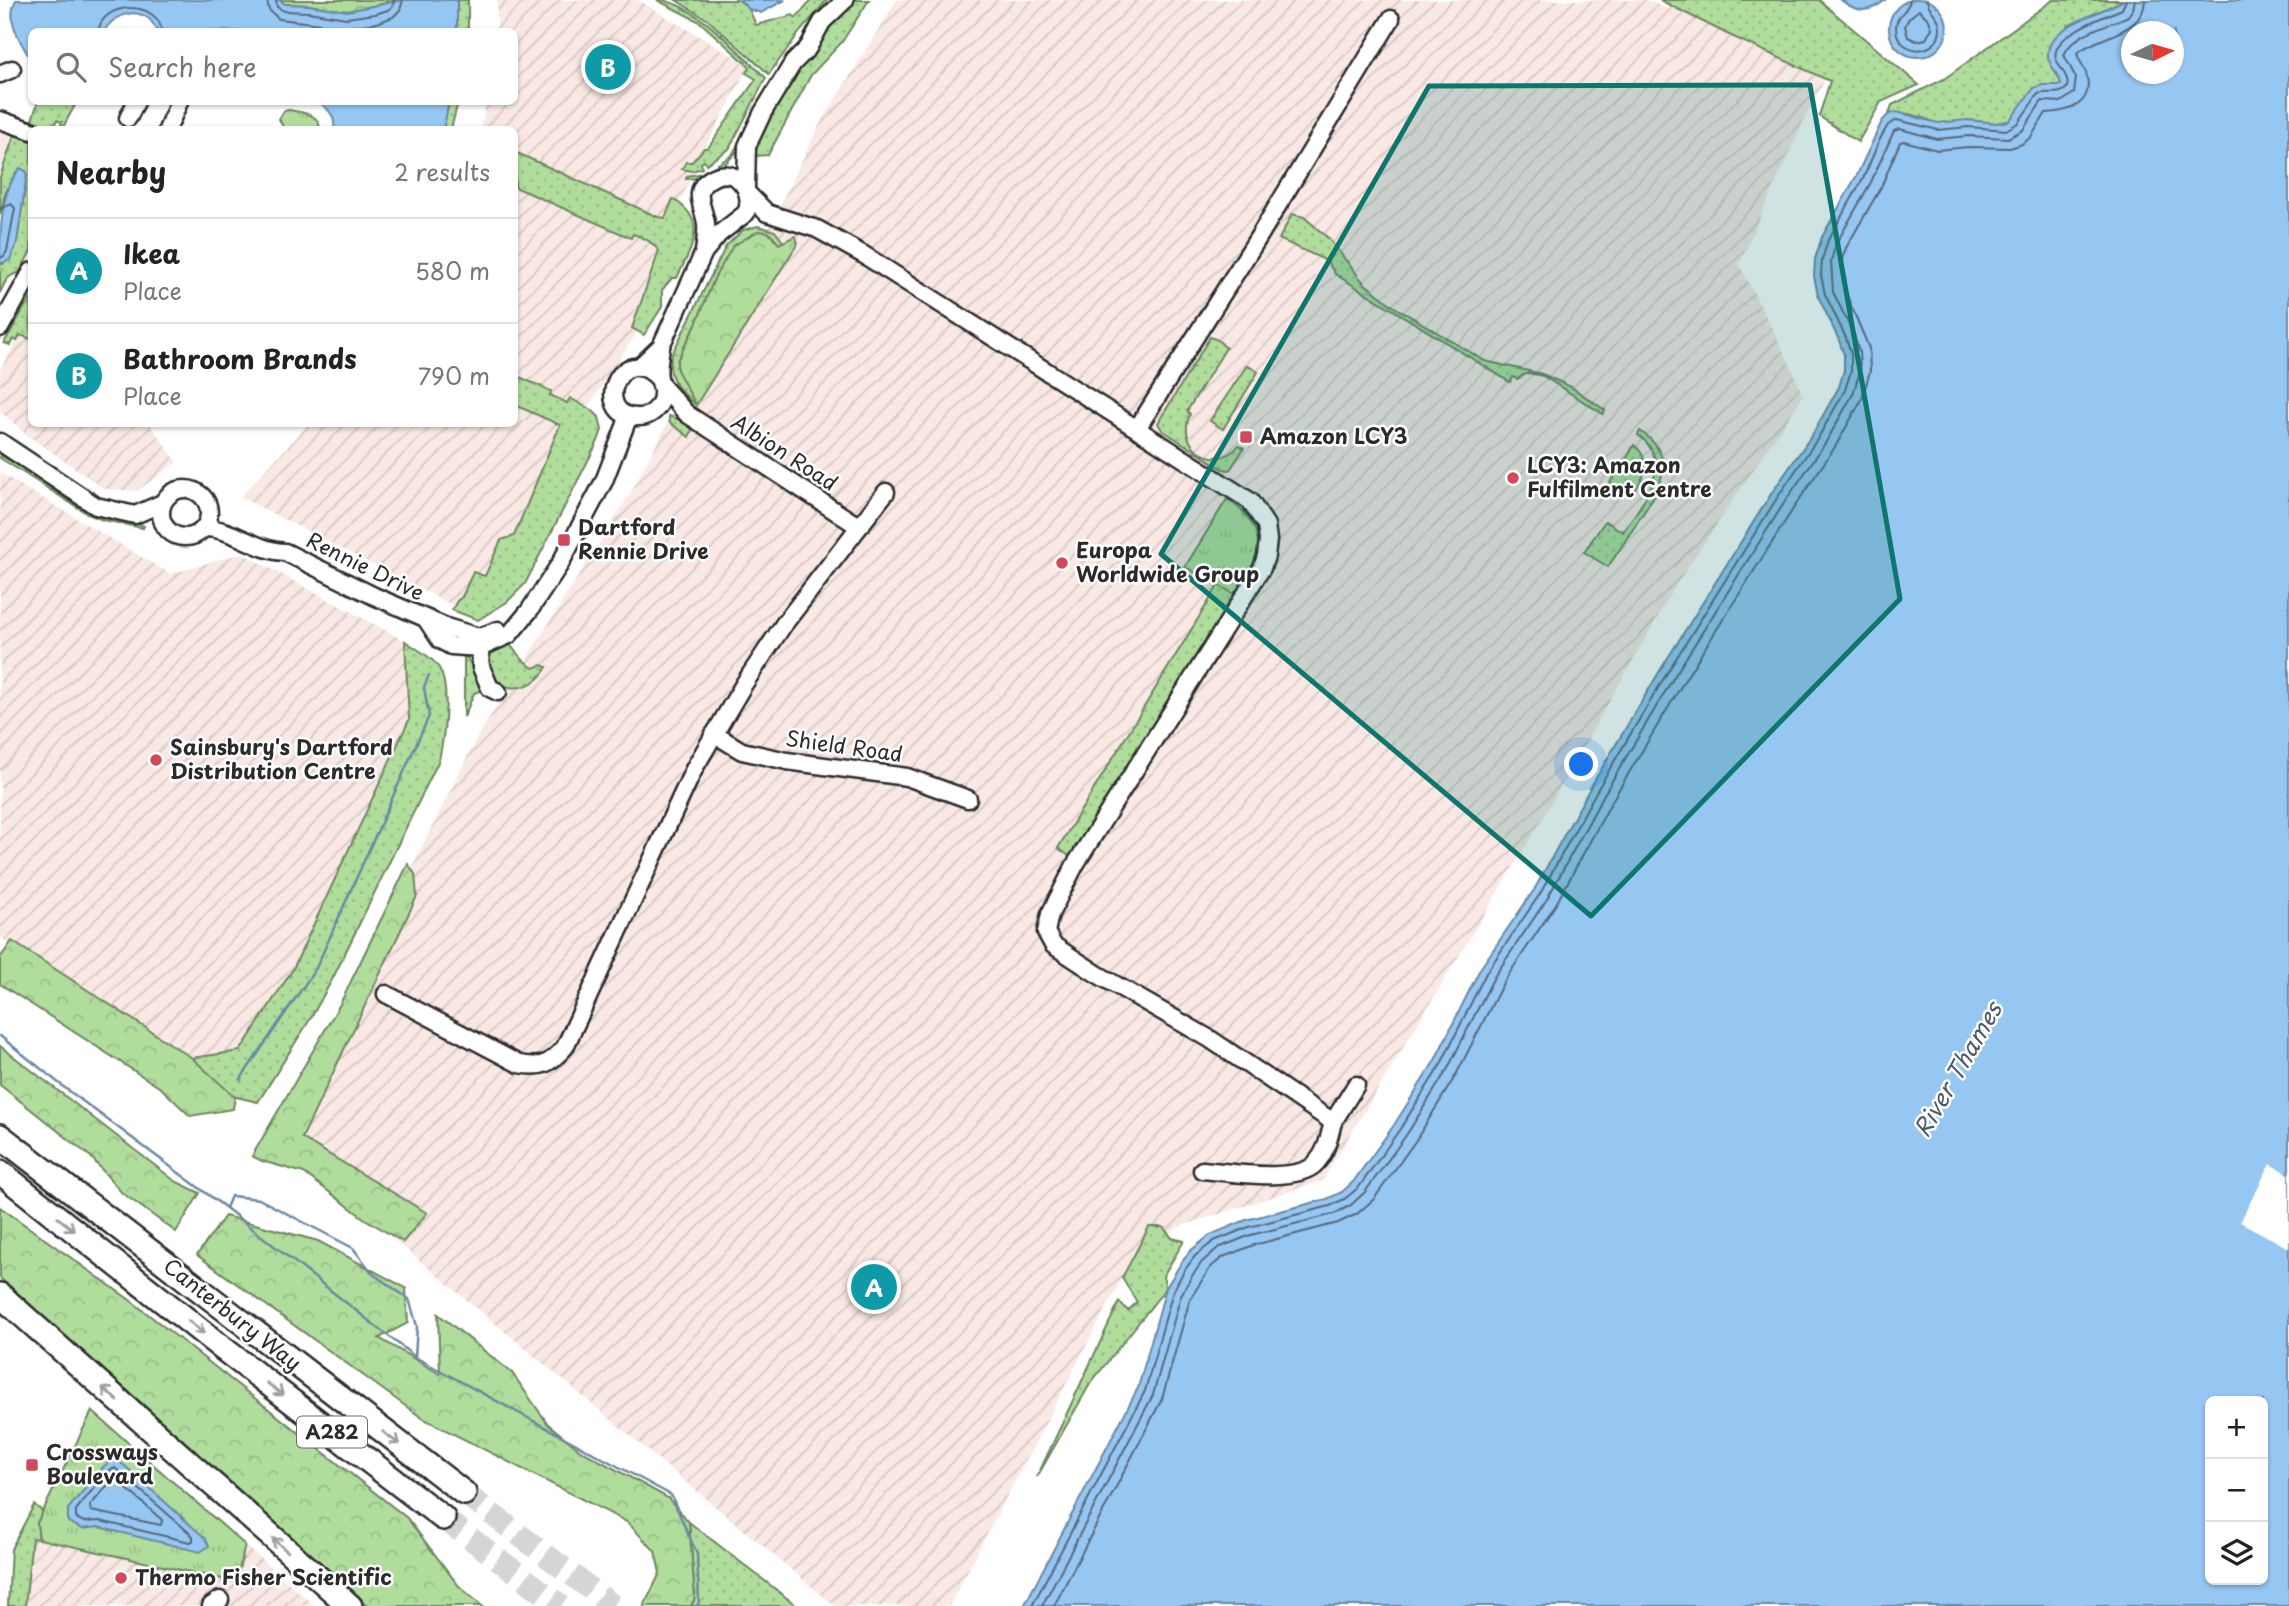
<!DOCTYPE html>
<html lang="en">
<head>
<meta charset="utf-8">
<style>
	:root { --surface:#fff; --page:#f6f6f6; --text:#222; --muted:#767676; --line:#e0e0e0; --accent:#ea580c }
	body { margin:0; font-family:"Playpen Sans",sans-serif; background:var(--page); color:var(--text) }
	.controls { position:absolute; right:21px; bottom:21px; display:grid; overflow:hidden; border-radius:10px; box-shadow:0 2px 5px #0004 }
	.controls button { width:63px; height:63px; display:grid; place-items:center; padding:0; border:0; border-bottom:2px solid var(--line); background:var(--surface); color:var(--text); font:35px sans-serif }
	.compass { position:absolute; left:2121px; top:21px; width:63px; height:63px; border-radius:50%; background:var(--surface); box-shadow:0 2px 5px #0004; rotate:85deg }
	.you { position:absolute; left:1582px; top:765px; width:24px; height:24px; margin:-18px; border:5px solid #fff; border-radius:50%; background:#1a73e8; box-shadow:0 0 0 10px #1a73e833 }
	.badge { display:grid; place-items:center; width:46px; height:46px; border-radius:50%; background:var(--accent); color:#fff; font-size:23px; font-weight:700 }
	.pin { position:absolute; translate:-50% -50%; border:4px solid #fff; box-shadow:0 2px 7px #0006 }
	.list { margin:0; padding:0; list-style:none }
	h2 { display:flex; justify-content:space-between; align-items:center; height:91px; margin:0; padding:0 28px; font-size:30px }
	h2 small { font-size:23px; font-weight:400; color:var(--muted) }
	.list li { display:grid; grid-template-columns:46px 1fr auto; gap:21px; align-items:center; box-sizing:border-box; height:105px; padding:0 28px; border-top:2px solid var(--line) }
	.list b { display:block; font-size:26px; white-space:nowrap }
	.list p { margin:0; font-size:23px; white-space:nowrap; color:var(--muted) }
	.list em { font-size:23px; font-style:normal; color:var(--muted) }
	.icon { flex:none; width:38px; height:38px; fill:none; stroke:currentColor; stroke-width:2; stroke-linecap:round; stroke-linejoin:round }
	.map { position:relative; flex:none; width:2289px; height:1606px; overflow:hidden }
	.search { position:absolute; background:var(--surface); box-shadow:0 2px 5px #0004; left:28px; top:28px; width:490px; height:77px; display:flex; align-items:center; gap:18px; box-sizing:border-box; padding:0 24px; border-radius:10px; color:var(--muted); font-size:26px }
	.panel { position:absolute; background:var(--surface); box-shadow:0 2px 5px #0004; left:28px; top:126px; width:490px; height:301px; border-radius:10px }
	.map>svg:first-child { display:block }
</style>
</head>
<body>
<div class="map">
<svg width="2289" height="1606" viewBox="0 0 2289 1606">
	<defs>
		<pattern id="industrial-furrows" width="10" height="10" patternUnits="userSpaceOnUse" patternTransform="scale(1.75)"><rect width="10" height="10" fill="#f9e8e4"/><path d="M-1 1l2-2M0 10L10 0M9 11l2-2" fill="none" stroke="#d6c7c4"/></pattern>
		<pattern id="grass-dots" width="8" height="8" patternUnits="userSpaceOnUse" patternTransform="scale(1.75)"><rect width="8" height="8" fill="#b0dd9b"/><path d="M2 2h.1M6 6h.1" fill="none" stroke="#98be86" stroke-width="1.8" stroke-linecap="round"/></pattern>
		<pattern id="forest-crowns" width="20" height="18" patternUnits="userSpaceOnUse" patternTransform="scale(1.75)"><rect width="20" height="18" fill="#b0dd9b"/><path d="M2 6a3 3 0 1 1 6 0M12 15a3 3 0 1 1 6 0" fill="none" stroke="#98be86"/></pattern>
		<pattern id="park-tufts" width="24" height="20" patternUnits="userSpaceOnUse" patternTransform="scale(1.75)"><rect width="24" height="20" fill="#b0dd9b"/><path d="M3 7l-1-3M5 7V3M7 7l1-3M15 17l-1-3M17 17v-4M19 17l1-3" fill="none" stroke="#98be86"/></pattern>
	</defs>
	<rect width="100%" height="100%" fill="#fff"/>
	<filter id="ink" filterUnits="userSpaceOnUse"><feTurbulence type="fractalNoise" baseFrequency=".0143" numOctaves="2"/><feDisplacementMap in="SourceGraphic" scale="14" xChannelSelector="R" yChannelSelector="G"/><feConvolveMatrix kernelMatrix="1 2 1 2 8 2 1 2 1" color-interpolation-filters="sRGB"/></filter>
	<g filter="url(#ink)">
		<polygon fill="#f9e8e4" points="0,127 15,133 0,177"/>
		<g fill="url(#industrial-furrows)">
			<polygon points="497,0 638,0 749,66 703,152 675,212 654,306 580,419 478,618 240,497 309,424 514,424 514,130 480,129 487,102 514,102 514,32 497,31"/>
			<polygon points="897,0 1647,0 1666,8 1724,14 1825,80 1806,116 1739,264 1790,364 1803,396 1676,585 1541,821 1322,1181 1181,1226 1168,1234 1163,1227 1149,1227 949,1606 835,1606 284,1148 395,938 399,930 406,878 478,736 630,494 730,306 819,126"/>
			<polygon points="20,335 31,339 32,424 150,424 177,462 137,491 105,489 27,435 0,411 0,370"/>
			<polygon points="0,473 170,574 242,553 405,641 409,720 293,969 240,1051 192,1058 0,937"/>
			<polygon points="32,1537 236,1582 245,1545 315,1606 25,1606"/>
		</g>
		<g fill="url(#grass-dots)" stroke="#6e8463" stroke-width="2">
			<polygon points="457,0 468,0 468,31 457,32"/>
			<path d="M657,0c35,0 85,55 109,78l-37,71 -23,15 -2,-3 -3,2 1,5 -10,3 -10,-2 4,-7h6l12,-14h4l48,-69 -10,-6 4,-6 -50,-45z"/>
			<polygon points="676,0 739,0 749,9 756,25 793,15 796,18 811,0 827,0 799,33 769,74 708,20"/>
			<path d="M834,0c-12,16 -26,31 -37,48 -27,41 -53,131 -111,131l1,-3 17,-3 28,-18 52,-93z"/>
			<path d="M853,0h16l-27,42 -31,33 -43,80 -13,1c-2,8 2,25 -1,31 -20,-49 68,-152 99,-187z"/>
			<polygon points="1660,0 1819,0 1919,85 1881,102 1858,142 1819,116 1830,81 1727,34"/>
			<path d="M2053,0h71l-56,26 -16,40 8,14 1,5h-19l-33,36 -13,2 -29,-3 -14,13c-17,-11 -44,-24 -64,-19l3,-9 52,-26z"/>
			<polygon points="38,102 75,105 62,129 59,129 62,122 57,120 53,128 32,120"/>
			<polygon points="449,102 458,102 451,129 443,130"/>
			<path d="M25,132l-2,6 8,3v110l-12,22c-12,2 -14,9 -19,20v-29h3l14,-22 10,-68 -11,-2 -11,22 -5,21v-38l15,-44z"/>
			<path d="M515,152l143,65 7,1 8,-19c37,22 18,49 4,79h-5l-10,12v17l-18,28 -12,-7 27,-77c-6,-9 -16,-14 -26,-17l-2,4 -116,-51z"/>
			<polygon points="1292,214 1304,217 1328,238 1364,283 1393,306 1485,361 1542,374 1571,387 1605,410 1603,414 1543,376 1528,373 1517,379 1513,377 1510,382 1335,274 1327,261 1279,239"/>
			<path d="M758,226l17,5 9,12 -5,2 -6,-9 -58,41 -19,47 -19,37 19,44c-17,-14 -31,-28 -24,-51l54,-108 17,-16z"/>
			<polygon points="30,298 31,339 20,335 17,341 13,339 10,345 4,343"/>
			<path d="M1210,337l8,3 8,8 -39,63 3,3c-15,34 27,59 49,31l5,3 -14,22 -7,-1 -61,-39 -4,-7z"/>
			<polygon points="1247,365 1258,372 1223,429 1210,421"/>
			<polygon points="515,375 551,391 550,395 567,403 570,398 593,411 599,417 602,430 598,441 525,584 507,602 478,620 452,610 457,601 462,597 473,572 485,576 501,540 514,536 560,425 515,405"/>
			<polygon points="669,416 690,424 692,430 689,437 669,422"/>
			<path d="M1640,431c41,27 18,60 -2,90 -10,16 -20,31 -30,46l-24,-15 21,-31 18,11c19,-29 54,-68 15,-97z"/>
			<path d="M1634,445c17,13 12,36 -3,48l-21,-10 5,-10 3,1z"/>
			<path d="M0,455c33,16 59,43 92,58 18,8 34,6 52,13l-1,2 -40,-8 -15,-6 -88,-56z"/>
			<path d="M1227,499c26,16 33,31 29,62l-184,297 -14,-10 160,-262z"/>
			<path d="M405,641c10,7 24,14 32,24 15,19 7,72 2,95l-105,216 -22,40 -54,86 -30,-7 -36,-37 48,-7 53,-82 116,-249z"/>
			<path d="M507,641c9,11 14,19 26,27l8,-3 6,2c-29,48 -89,0 -40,-26z"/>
			<path d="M464,655c10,8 10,24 18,35l-8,3 -10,24z"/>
			<polygon points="1149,1227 1163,1227 1172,1238 1184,1241 1163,1276 1166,1288 1090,1384 1037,1477 1119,1302 1128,1311 1137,1302 1122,1278"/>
			<polygon points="34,1505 44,1512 37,1523 39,1539 32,1538 25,1606 8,1606 11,1549"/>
			<polygon points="689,1522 797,1606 691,1606 695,1598"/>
		</g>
		<g fill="url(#forest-crowns)" stroke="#6e8463" stroke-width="2">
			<polygon points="280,0 403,0 347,11 308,5 284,4"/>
			<polygon points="758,231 768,232 779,244 795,236 798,243 696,405 677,370 677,361 696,324 715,277 733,246"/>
			<polygon points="408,864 415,874 417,896 302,1138 427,1213 403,1242 365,1219 304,1173 262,1161 252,1156 340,1004"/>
			<polygon points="12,941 192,1058 235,1097 233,1109 190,1116 162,1089 0,984 0,958"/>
			<polygon points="0,1046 175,1181 200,1193 176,1232 121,1192 91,1157 0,1085"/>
			<polygon points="0,1207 130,1300 407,1518 459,1586 482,1606 367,1606 343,1587 0,1278"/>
			<polygon points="225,1216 318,1241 406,1288 408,1323 379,1338 440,1374 438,1314 512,1373 548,1424 580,1450 668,1498 689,1522 695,1598 691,1606 644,1606 660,1573 655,1551 627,1522 422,1418 197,1255"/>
		</g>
		<g fill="url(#park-tufts)" stroke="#6e8463" stroke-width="2">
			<path d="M289,110c14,3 30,3 31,19h-36l-5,-10 5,-8z"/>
			<path d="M1227,499c20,13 38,35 29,62 -3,11 -14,24 -20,34l-51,-28z"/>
			<polygon points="92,1411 245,1545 236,1582 39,1539 37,1523"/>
		</g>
		<g fill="#96c6f2" stroke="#6b88a2" stroke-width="2" fill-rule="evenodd">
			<circle cx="1918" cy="28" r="29"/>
			<path d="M16,0h263l6,4 23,1 39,6 56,-11h54v32l-299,-1c-3,-3 -6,-10 -10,-13 -17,-11 -35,-1 -44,13l-72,1 -1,28c-10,-18 -26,-39 -15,-60z"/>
			<polygon points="739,0 785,0 761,13 749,9"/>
			<path d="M1841,0h44c-14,13 -29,13 -44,0z"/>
			<path d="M2124,0h165v1606h-1265l114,-218 28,-100 12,-20 11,-16 21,-17 36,-15 81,-21 15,-7 11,-10 41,-57 40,-63 46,-93 54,-79 56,-102 74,-124 109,-173 39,-56 27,-48 5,-17v-15l-5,-15 -21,-44 -4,-20 1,-17 7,-22 35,-62 25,-54 7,-7 8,-2 41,11 29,-3 29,3 13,-2 25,-33 8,-3h19c-1,-11 -12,-18 -13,-29 -2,-31 56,-43 76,-56zM2132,32h42v42h-42zM2210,1401h53v179h-53z"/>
			<path d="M318,102h131l-6,28 -109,-1c2,-12 -6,-21 -16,-27z"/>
			<path d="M20,168l6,3 1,3 -10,68 -7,18 -10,4c0,-31 0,-72 20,-96z"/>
			<polygon points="114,1459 125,1466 205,1538 209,1546 200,1552 98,1527 82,1529 68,1522 68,1509 103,1467"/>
		</g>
		<polygon fill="#fff" points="2270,1164 2289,1174 2289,1248 2240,1222"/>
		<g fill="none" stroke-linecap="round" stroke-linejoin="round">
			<g stroke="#56697b" stroke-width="2">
				<polyline points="267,0 269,10 279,19 346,27 377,23 393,17 400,10 403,0"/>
				<polyline points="276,0 277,7 284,11 308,12 346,18 375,14 388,10 393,6 394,0"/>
				<path d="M1910,0c-2,12 -15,15 -14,29 2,27 43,28 44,0 1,-13 -12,-18 -13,-29"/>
				<polygon points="1919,10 1929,20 1932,28 1926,39 1917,41 1908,37 1905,26 1909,18"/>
				<path d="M98,32c4,-32 61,-32 64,0"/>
				<polyline points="0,209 11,204 15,208 7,251 4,256 0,258"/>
				<polygon points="115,1468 193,1536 193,1541 190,1542 100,1521 84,1522 76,1518 76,1510 107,1472"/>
				<polygon points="116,1479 162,1520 161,1525 91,1511 90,1506 112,1480"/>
				<path d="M1032,1606l113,-215 28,-100 11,-20 11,-15 19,-15 35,-14 81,-21 16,-8 13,-11 41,-58 40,-63 46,-93 54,-79 56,-102 74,-124 109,-173 39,-57 27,-48 6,-19v-17l-5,-16 -21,-44 -4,-19 1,-15 6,-20 35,-61 17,-40 8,-14 9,-5 41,10 30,-3 38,3 12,-7 20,-29c10,-4 20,3 29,-6 3,-12 -7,-18 -11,-29 -7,-24 50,-43 66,-50l4,-9"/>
				<path d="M1042,1606l111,-211 28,-100 11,-19 10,-14 16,-14 33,-13 83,-21 17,-9 14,-13 42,-58 40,-64 47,-93 53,-78 56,-103 74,-124 109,-172 40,-58 27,-48 7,-23 -1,-19 -5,-17 -21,-43 -2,-31 5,-17 35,-62 23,-51 6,-2 37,10 31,-3 40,2 15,-8 19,-29 19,1 13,-9 2,-15 -12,-23c10,-23 44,-29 64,-39l5,-7 2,-9"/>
				<path d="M1054,1606l108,-207 28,-100 11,-17 9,-14 13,-11 31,-12 84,-22 19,-9 17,-15 42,-59 40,-65 47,-92 53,-79 56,-103 74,-123 109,-172 40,-59 27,-48 8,-28 -1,-23 -25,-59 -3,-27 5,-14 35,-61 19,-45 4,-1 33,9 31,-3 42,1 12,-4 9,-7 15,-24c24,-1 49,-9 40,-40 -2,-7 -8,-13 -9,-20 22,-18 67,-19 68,-53"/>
			</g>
			<g stroke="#6b88a2" stroke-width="2.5">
				<polyline points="0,1036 65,1088 226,1208 415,1357 671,1495 697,1554 699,1602 697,1606"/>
				<polyline points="240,1080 316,968 429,716 424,687 429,675"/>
				<polyline points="226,1208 231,1196 259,1199 353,1248 373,1274 409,1299 417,1326 415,1357"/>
			</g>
			<g stroke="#d5d5d5" stroke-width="23" stroke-dasharray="23 11" stroke-linecap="butt">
				<polyline points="464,1493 613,1606"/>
				<polyline points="443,1518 561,1606"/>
			</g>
			<g stroke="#2b2b2b" stroke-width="21">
				<g id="minor">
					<polyline points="0,74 12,69"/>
					<polyline points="128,118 136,102"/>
					<polyline points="0,120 32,131"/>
					<polyline points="167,130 179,102"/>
					<polyline points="746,187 747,146 763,112 793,63 808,48 822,22 845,0"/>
					<path d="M749,195l18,18 50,16 47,26 386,246 16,24 2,15 -2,16 -4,12 -187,297 -25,49 -4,18 7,13 44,29 113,65 123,83c-4,15 -6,29 -17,41 -18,21 -88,9 -114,7"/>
					<polyline points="0,328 32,271"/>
					<path d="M639,367l22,-21 43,-94 15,-18 27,-21c10,-23 -12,-49 -36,-34 -19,12 -6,28 -4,45 1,9 -1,19 -2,28"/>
					<path d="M659,379c-38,-42 -69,37 -22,38 13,1 25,-10 25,-23 1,-6 -2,-10 -3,-16 -2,-10 1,-22 2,-32"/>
					<polyline points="662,386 687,414 858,526"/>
					<polyline points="1138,427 1258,238 1391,19"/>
					<polyline points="0,442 96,506 135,515 162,503"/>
					<circle cx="185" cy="513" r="24"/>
					<path d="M204,528c29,0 52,23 81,24l89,44 72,31 33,10 19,-7"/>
					<polyline points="426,619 440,640 451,646 480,648 509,635 529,611 560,564 604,481 629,416"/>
					<polyline points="479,638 481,667 490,688 498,692"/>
					<polyline points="714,734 742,751 787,761 907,777 968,799"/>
					<path d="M386,994l133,70c23,4 30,1 46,-17l130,-280 49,-83 40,-60 102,-132"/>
					<polyline points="1333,1122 1356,1085"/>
					<polyline points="211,1606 220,1600"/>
				</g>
			</g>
			<g stroke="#2b2b2b" stroke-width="28">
				<g id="highway">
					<polyline points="0,1136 464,1493"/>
					<polyline points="0,1172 221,1347 443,1518"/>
					<polyline points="0,1295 350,1606"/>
				</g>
			</g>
			<use href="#minor" stroke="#fff" stroke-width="16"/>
			<use href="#highway" stroke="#fff" stroke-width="23"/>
		</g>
		<defs><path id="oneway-shaft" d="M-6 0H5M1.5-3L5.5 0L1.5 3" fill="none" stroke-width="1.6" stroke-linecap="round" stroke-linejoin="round" transform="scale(1.75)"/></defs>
		<g stroke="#a0a0a0">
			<use href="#oneway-shaft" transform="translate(66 1224) rotate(37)"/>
			<use href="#oneway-shaft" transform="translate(196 1327) rotate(38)"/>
			<use href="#oneway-shaft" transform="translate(275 1389) rotate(37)"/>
			<use href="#oneway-shaft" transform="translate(110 1394) rotate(-138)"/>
			<use href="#oneway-shaft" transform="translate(391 1438) rotate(37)"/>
			<use href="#oneway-shaft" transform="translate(280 1545) rotate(-139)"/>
		</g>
	</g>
	<path fill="#0f766e" fill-opacity="0.2" stroke="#0f766e" stroke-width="5" stroke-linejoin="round" d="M1810,85l90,514 -309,317 -430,-362 268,-468z"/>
	<g fill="#d1495b" stroke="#fff" stroke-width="2.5">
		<rect x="1239" y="430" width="14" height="14" rx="3.5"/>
		<circle cx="1513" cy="478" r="7"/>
		<rect x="557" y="533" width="14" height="14" rx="3.5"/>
		<circle cx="1062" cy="563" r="7"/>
		<circle cx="156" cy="760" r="7"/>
		<rect x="25" y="1458" width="14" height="14" rx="3.5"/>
		<circle cx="121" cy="1578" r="7"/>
	</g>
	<g text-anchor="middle" stroke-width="5" stroke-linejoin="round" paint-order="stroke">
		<rect fill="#fff" stroke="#6b6b6b" stroke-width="2" x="297" y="1416.5" width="70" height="31" rx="5"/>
		<g font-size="19" font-weight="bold" fill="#2b2b2b">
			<text x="332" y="1439">A282</text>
		</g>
		<g font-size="21" font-weight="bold" fill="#2b2b2b" stroke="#fff" text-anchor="start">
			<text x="1260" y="444">Amazon LCY3</text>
			<text x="1527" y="473">LCY3: Amazon<tspan x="1527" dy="24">Fulfilment Centre</tspan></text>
			<text x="578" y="535">Dartford<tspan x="578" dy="24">Rennie Drive</tspan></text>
			<text x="1076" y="558">Europa<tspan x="1076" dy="24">Worldwide Group</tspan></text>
			<text x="170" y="755">Sainsbury's Dartford<tspan x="170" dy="24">Distribution Centre</tspan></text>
			<text x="46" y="1460">Crossways<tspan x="46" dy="24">Boulevard</tspan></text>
			<text x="135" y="1585">Thermo Fisher Scientific</text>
		</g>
		<g font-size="21" fill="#2b2b2b" stroke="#fff">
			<text transform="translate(784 453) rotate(33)" y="7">Albion Road</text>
			<text transform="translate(365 567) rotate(26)" y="7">Rennie Drive</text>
			<text transform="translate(844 747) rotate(8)" y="7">Shield Road</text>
			<text transform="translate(232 1315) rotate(38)" y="7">Canterbury Way</text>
		</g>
		<g font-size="23" font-style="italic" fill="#4b5a67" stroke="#fff">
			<text transform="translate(1958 1070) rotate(-60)" y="8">River Thames</text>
		</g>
	</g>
</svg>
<div class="controls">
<button>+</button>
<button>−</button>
<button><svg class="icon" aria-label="layers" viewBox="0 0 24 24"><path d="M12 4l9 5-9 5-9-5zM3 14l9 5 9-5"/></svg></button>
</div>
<svg class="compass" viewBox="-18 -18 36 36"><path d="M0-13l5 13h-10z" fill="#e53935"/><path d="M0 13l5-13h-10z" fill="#767676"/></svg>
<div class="you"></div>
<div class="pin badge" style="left:874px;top:1287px;background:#0f9aa8">A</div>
<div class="pin badge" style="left:608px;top:67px;background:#0f9aa8">B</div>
<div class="search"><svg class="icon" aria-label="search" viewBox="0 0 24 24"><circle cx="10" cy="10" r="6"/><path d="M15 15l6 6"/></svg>Search here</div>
<section class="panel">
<h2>Nearby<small>2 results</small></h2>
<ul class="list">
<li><span class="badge" style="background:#0f9aa8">A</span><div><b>Ikea</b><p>Place</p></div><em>580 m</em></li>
<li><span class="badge" style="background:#0f9aa8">B</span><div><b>Bathroom Brands</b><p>Place</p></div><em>790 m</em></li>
</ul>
</section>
</div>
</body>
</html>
